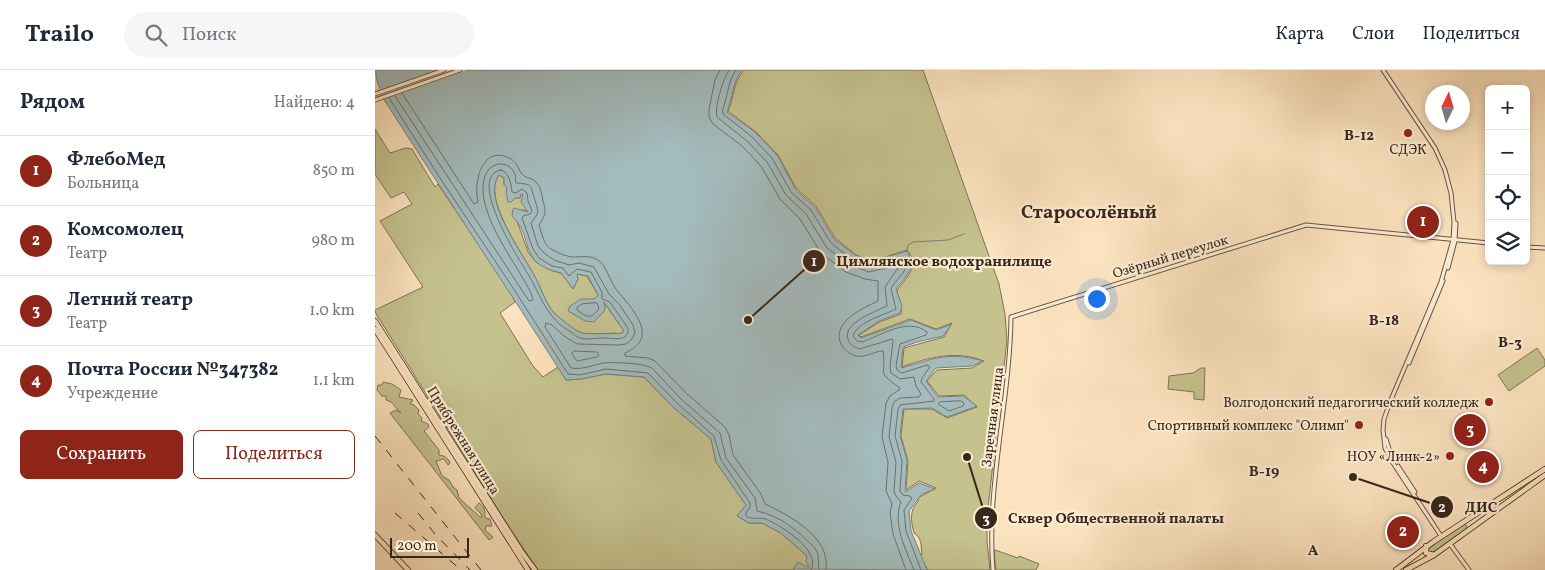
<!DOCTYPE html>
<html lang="ru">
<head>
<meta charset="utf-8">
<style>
	:root { --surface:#fff; --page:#f6f6f7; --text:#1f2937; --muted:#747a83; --line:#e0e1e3; --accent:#8f2418 }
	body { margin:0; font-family:Vollkorn,serif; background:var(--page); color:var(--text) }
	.controls { position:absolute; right:15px; top:15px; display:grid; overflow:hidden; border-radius:8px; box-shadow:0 2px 8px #0003 }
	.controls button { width:45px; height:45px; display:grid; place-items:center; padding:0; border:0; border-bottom:1px solid var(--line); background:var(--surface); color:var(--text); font:25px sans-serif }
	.compass { position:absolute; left:1050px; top:15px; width:45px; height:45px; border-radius:50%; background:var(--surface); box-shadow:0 2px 8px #0003; rotate:5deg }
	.scale { position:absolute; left:15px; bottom:12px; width:79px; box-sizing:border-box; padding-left:5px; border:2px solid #39271a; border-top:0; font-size:14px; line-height:18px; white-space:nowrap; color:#39271a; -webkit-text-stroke:4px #fdedd5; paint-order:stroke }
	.you { position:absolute; left:721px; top:228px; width:18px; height:18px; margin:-12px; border:4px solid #fff; border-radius:50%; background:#1a73e8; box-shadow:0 0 0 8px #1a73e833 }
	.badge { display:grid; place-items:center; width:32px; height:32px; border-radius:50%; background:var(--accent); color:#fff; font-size:16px; font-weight:700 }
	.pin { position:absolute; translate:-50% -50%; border:2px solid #fff; box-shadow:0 1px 5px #0006 }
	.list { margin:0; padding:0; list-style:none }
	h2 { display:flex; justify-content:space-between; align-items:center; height:65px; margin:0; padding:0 20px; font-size:21px }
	h2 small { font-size:16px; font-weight:400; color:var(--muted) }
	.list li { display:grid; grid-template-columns:32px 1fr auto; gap:15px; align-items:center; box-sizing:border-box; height:70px; padding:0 20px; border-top:1px solid var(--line) }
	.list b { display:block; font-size:19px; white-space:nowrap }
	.list p { margin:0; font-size:16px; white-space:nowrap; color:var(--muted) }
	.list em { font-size:16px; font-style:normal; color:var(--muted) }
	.actions { display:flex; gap:10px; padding:15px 20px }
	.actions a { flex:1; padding:11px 0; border:1px solid var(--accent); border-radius:8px; text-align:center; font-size:18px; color:var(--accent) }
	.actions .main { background:var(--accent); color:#fff }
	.icon { flex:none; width:28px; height:28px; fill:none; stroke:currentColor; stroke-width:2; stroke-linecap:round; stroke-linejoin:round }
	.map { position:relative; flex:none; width:1170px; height:500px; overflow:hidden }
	header { display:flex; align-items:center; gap:30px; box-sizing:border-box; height:70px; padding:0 25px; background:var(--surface); border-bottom:1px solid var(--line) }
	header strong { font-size:24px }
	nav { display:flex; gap:28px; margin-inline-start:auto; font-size:18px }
	.search { width:350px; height:45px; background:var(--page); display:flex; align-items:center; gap:12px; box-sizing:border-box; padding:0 18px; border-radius:28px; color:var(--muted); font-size:19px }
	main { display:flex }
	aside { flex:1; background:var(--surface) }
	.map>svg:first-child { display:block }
</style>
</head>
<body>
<header>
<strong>Trailo</strong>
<div class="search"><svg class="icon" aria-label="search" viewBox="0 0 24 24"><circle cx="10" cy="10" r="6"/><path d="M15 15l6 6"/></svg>Поиск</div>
<nav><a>Карта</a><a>Слои</a><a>Поделиться</a></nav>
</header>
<main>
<aside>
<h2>Рядом<small>Найдено: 4</small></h2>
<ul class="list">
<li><span class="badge">1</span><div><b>ФлебоМед</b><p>Больница</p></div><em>850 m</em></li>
<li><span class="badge">2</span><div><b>Комсомолец</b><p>Театр</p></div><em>980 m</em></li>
<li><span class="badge">3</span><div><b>Летний театр</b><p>Театр</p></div><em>1.0 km</em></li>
<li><span class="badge">4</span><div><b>Почта России №347382</b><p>Учреждение</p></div><em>1.1 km</em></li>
</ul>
<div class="actions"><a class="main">Сохранить</a><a>Поделиться</a></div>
</aside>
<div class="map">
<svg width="1170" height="500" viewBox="0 0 1170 500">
	<rect width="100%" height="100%" fill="#fce3bf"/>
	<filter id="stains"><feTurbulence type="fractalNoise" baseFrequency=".004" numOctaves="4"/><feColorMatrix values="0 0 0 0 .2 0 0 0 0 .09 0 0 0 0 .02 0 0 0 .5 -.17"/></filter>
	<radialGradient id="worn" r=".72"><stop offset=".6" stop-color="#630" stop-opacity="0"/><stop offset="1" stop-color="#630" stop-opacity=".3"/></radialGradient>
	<g fill="#c5c28e" stroke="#7f7454">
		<path d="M369,0h179l76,214 6,30 2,26 -20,177v24l3,29h-62l-9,-14 3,-2c-1,-8 0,-16 -8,-21 -3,-11 -5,-23 4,-31v-4l18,-10 -17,-7 -13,9 2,-29 -7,-25 3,-27h28l15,9 30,-11 -13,-12 -25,1 -12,-15 10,-11 35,-2 12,-7c-28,-11 -55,-4 -82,6l2,-19 40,-11 8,-14 -16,6 -26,-10 -49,18 -2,-2 20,-13 22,-8c2,-10 -3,-15 -4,-24 10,-12 23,-25 10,-40l-35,11 -16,-6 -21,-17 -19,-32 -20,-18 -18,-33 -22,-23 -28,-21c7,-16 4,-26 16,-41z"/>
		<polygon points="0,59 15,83 31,78 37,79 60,117 63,114 136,223 140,232 125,243 158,296 168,307 183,297 191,310 206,309 231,304 269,307 298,337 336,369 341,392 371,435 362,446 374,453 387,453 406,463 432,486 434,497 421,497 419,500 163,500 132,454 0,242 0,240 48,217 5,151 37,134 29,122 16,128 0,104"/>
		<path d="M124,105l5,3v6l10,14h6l1,-4 2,1v8l5,9h-3v-2h-4l-4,11 11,31 8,10 14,8 11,3 12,16 5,-10 -2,-5 11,2 11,19 -4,4 9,2 21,30 -6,4 -2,-2c-8,0 -29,2 -35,0 -6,-2 -21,-15 -27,-20 -9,-10 -13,-26 -20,-38 -11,-21 -53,-78 -35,-100z"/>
		<polygon points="1162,278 1170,290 1170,296 1134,321 1123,305"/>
		<polygon points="826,298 830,298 829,330 819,329 819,322 793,319 794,306 818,303"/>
		<path d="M8,312l9,2 9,6 -2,7 14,3 -3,4 4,1 5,5 -1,4 4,4 -1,3 7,3 1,3 -5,4 15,19v5c6,1 8,2 11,8l-2,2 -4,-6 -8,2 6,15 7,4 4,7 4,3 2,8 21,19h2l-1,-3 -6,-6 4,-5c6,4 6,8 6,15l5,1 2,7h-6l-1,4 8,7 -4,3 -99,-127 6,-3 5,3 -10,-11 -5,-2v-4h-4l-5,-6 1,-5h4z"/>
		<polygon points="1088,454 1091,455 1092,459 1057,483 1054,482 1053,478"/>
		<polygon points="620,480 643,488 644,486 664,494 661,500 621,500 619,483"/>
	</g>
	<path fill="#a3bbbc" stroke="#79807b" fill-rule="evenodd" d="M1,0h366c-10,14 -9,26 -15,42l28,20 22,23 19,35 19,17 19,32 21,16 17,6 35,-10c10,16 -1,26 -11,38l6,17 -2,7 -21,8 -21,14 3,3 50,-18 25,10 16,-6 -9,12 -26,6 -14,5 -2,21c32,-9 48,-17 82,-7l-11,5 -36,2 -10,13 12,16 25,-1 14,10 -30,11 -15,-9 -29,1 -3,27 7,24 -2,32 14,-9 16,6 -13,5 -13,17 2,20 16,39 -134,-1 5,-7 7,4 4,1 -3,-6 1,-5 -26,-23 -19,-10h-13l-12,-7 9,-11 -30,-43 -5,-23 -38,-32 -29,-30 -38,-3 -25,5 -15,1c-61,-96 -124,-189 -185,-285 -1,-10 -6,-14 -5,-25zM124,105l5,3v7l3,3 -1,4 2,10h3l4,-4h5l1,-4 2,1 -2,7 7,10 -14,-4 -1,1 -1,7c23,21 4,47 49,57l12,16 5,-10 -1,-5 11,2 10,19 -4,4h-13l-11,7 -2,5 17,10 9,1 11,-12 -1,-8 20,29 -2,2c-2,1 -37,1 -40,0 -7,-2 -22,-15 -28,-20 -9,-10 -13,-26 -20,-38 -12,-22 -53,-77 -35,-100z"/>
	<polygon fill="#fce3bf" points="61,0 92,0 6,30 4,26 3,20"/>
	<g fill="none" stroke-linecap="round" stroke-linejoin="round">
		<g stroke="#6e716b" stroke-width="1">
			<path d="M345,0l-5,10 -6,29v8l4,7 29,22 19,20 19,33 20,20 21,34 25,19 19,7 13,2v20c-15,7 -47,21 -37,43 3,6 9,10 15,12 10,2 18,-5 27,-5 4,24 -8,20 17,37l-1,2 -9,6 -4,7 -4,34 6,25 -2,29 6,13 -2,8 3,22 13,36"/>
			<path d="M354,0c-6,9 -15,38 -12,47l30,24 20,21 19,33 20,19 21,34 23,17 19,7 26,-6 3,2 -13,19 2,19c-10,5 -45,17 -39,33 1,6 6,8 12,10l32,-10 1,2 -3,25 1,7 9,6 14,-2 2,9 5,8 -2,3 -19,1 -6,4 -2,6 -3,29 7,25 -2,29 2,5 5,6c-9,21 5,48 13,68"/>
			<path d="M361,0c-8,12 -7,19 -11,32 -1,5 -3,7 -2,12l28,22 21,22 19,34 20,18 20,33 22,17 17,6 33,-8 3,1c3,13 -10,19 -15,30l5,20c-12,6 -39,13 -43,27l4,5 5,1c20,-7 46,-25 65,-10l-1,3 -26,9 -4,22 1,4 5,3 25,-8 3,2 -8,11 -1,4 13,17v2l-34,4 -2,4 -3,27 7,25 -2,30 3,4 7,1 2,2 -8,12 2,21 15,39"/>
			<path d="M27,23l72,111 4,-2c-5,-21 5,-59 33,-43 7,4 7,11 12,16 2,3 10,3 13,7 4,4 5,9 6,14 3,14 6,16 -3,29 3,8 4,19 12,24 5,3 14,7 21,8 9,0 17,-2 26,3 9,6 11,20 18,29 14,18 46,48 9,64v3l23,2 7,3 31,32 39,34 4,8 4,20 28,39 4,10c25,12 66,33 61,66"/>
			<path d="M20,26l134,205 4,-1 -2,-7c-15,-30 -44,-65 -48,-100 0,-6 0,-14 3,-19 5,-12 21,-14 28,-2 2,3 1,8 2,11 18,1 14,3 19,17 4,14 4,12 -4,23l7,23 6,7 10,7 15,5 10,-2 15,4 15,27 10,10 14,21 2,8 -4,7 -5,4 -7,1 -42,-1 -13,-8 -12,-11 -6,-2 -1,4 26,41c11,2 22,-3 32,-5 11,-1 40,0 49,5l29,31 39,34 6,25 29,40 2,13c24,5 41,20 58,37l3,6 1,16"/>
			<path d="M14,28l53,83 73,110 53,83 12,1 26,-6 42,4 29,30 37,33 7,24 29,43v4l-4,6v3c6,4 13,1 19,3 16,6 57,32 46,51"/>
			<path d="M126,100c9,3 10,14 11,22l4,1 6,-4 5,4 1,8 4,10 -2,3 -7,2 -1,2 11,31 6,9 13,8 11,2 6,8 8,-7 14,3 11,20v7l8,3 18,26v5l-3,4c-7,3 -14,1 -22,1 -7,0 -17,2 -23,0 -4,-1 -6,-4 -9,-6 -24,-13 -30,-36 -43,-58 -8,-13 -63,-98 -27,-104z"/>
			<polygon points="222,233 224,239 217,246 211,246 202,240 202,237 207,234"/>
			<polygon points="199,281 222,282 224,285 222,287 202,291 197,284"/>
			<polygon points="586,331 589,333 588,336 574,341 563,334 565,332"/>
		</g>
		<polyline stroke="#79807b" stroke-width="1" points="532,181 533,175 538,172 573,170 589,164"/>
		<g stroke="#6a5643" stroke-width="5">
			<g id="minor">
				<polyline points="1008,0 1060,78 1070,100 1076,123 1079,152 1078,170 1066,212 1015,332 1009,349 1008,360 1010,378 1018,393 1066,466"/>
				<polyline points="0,24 69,0"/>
				<polyline points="0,30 85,0"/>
				<polyline points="1151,177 1170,178"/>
				<polyline points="1073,198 1080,171 1081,153"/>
				<polyline points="1034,293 1068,211"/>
				<polyline points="1011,369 1016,385"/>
				<polyline points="1023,396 1040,422"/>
				<polyline points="1075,474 1094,500"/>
				<path d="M618,500c-7,-84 17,-168 18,-253l295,-92 183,18"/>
			</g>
		</g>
		<g stroke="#39271a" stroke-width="6">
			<g id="major">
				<polyline points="0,251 146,481 160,500"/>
				<polyline points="0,259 153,500"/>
				<polyline points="0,465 33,500"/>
				<polyline points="1051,476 1051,483 1059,485"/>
				<polyline points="1021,500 1058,472 1170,399"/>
				<polyline points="1031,500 1059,485 1170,405"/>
			</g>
		</g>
		<use href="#minor" stroke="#fdedd5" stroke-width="3"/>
		<use href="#major" stroke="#fce3bf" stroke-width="4.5"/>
		<g stroke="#39271a" stroke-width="1" stroke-dasharray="9 9" stroke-linecap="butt">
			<polyline points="0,366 106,500"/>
			<polyline points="20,443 86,500"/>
			<polyline points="43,443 60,464 95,500"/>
		</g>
	</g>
	<g fill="#8f2418" stroke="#fdedd5" stroke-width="2">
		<circle cx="1033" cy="63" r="5"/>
		<circle cx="1114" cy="332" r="5"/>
		<circle cx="984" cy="355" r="5"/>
		<circle cx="1075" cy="386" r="5"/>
	</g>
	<g text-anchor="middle" stroke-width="4.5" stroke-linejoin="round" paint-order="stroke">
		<g font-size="14" fill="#39271a" stroke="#fdedd5" text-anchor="end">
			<text x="1033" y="84" text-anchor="middle">СДЭК</text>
			<text x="1104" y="337">Волгодонский педагогический колледж</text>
			<text x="974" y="360">Спортивный комплекс "Олимп"</text>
			<text x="1065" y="391">НОУ «Линк-2»</text>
		</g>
		<g font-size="14" fill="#39271a" stroke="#fdedd5">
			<text transform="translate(795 186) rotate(-17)" y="5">Озёрный переулок</text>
			<text transform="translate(617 347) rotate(-83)" y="5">Заречная улица</text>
			<text transform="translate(89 370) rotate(58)" y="5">Прибрежная улица</text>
		</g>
		<g font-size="15" font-weight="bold" fill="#39271a" stroke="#fdedd5">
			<text x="984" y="70">В-12</text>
			<text x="1009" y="255">В-18</text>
			<text x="1135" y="277">В-3</text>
			<text x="889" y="406">В-19</text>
			<text x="938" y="485">А</text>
		</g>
		<g font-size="19" font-weight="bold" fill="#39271a" stroke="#fdedd5">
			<text x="714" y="148">Староcолёный</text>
		</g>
	</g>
	<path fill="none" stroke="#39271a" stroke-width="2" d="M373 250L439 191M978 407L1067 437M592 387L611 448"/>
	<g fill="#39271a" stroke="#fdedd5" stroke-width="2">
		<circle cx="373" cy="250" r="5"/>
		<circle cx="978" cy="407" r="5"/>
		<circle cx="592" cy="387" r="5"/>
		<circle cx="439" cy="191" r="12"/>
		<circle cx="1067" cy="437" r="12"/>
		<circle cx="611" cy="448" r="12"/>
	</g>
	<g font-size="15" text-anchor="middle" font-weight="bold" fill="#fff">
		<text x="439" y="196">1</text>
		<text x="1067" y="442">2</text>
		<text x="611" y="453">3</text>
	</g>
	<g font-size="15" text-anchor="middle" font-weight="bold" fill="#39271a" stroke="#fdedd5" stroke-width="4.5" stroke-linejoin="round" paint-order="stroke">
		<text x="569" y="196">Цимлянское водохранилище</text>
		<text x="1106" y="442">ДИС</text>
		<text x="741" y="453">Сквер Общественной палаты</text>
	</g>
	<rect width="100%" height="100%" filter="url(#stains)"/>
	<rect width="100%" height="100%" fill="url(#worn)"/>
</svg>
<div class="controls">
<button>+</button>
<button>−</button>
<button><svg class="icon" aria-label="locate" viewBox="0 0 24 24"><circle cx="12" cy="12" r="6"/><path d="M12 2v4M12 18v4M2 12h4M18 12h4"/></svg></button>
<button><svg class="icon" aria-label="layers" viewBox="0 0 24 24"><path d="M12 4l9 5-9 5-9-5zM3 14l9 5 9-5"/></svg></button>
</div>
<svg class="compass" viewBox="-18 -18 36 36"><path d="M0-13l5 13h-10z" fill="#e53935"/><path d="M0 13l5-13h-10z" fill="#747a83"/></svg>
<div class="scale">200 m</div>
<div class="you"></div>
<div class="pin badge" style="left:1048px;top:152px">1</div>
<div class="pin badge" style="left:1028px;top:462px">2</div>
<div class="pin badge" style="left:1095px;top:360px">3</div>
<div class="pin badge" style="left:1108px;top:397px">4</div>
</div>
</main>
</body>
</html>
